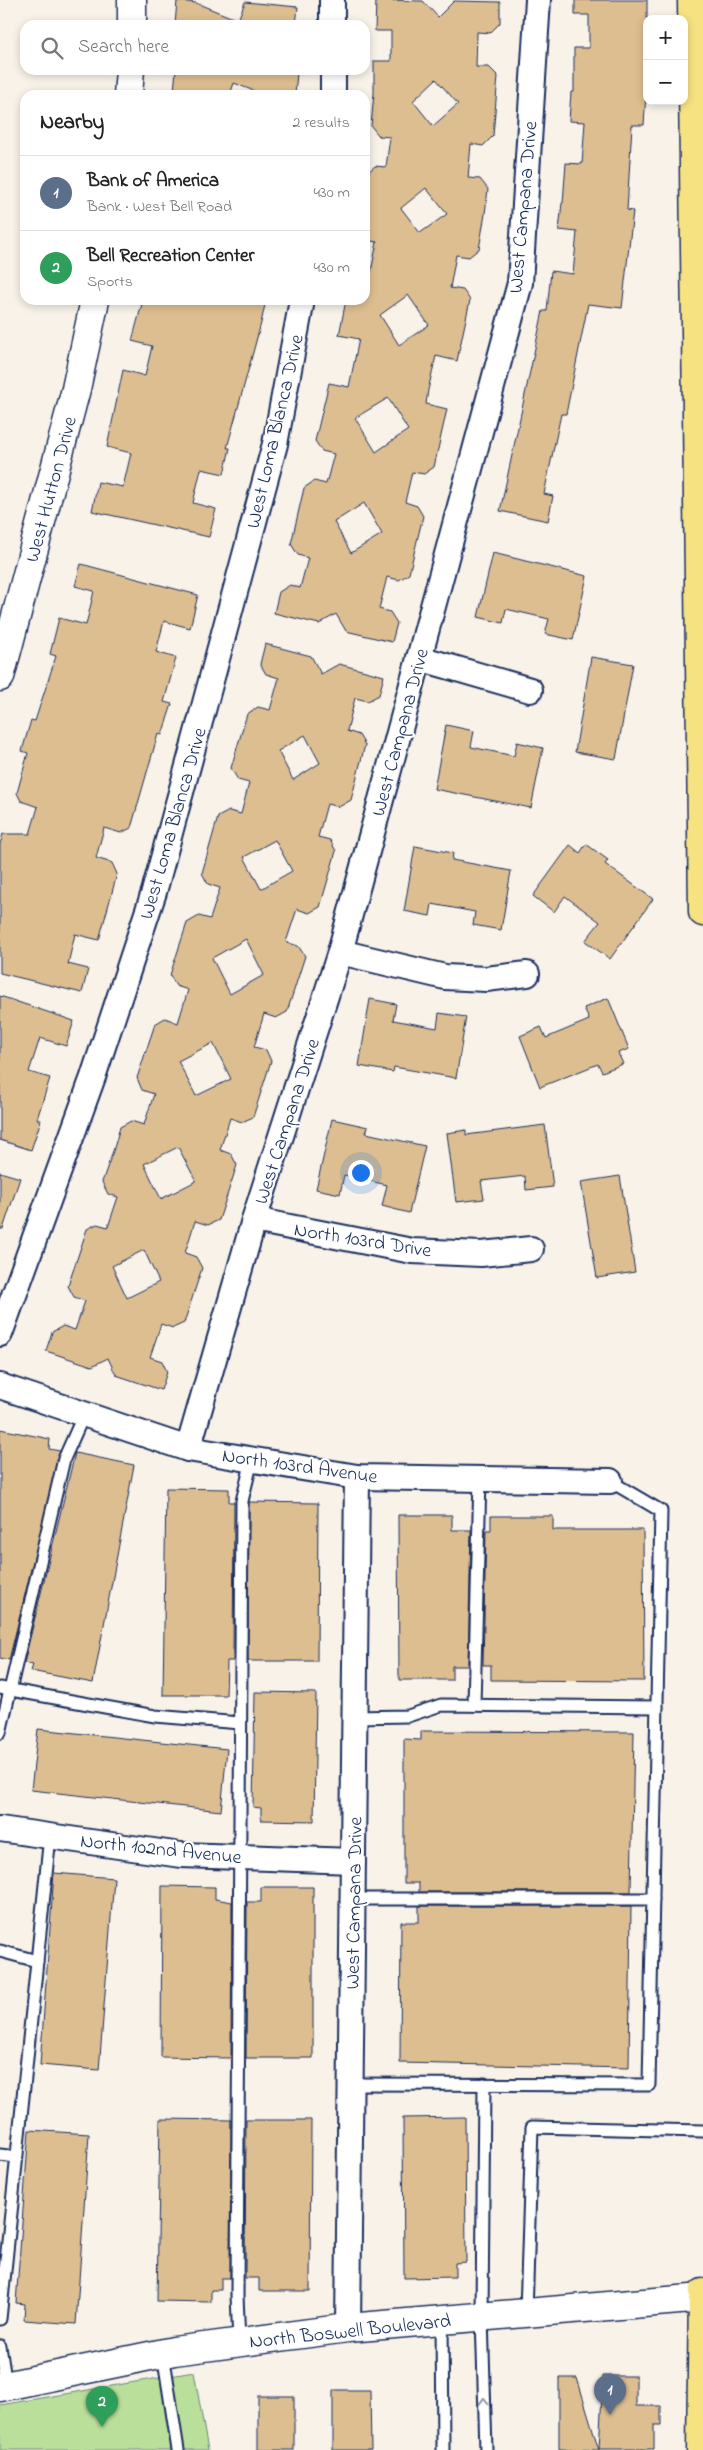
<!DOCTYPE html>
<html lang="en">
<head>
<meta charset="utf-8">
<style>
	:root { --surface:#fff; --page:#f2f2f2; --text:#222; --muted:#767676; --line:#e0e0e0; --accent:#0b8043 }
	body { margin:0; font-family:"Indie Flower",sans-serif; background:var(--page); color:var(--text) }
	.controls { position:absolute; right:15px; top:15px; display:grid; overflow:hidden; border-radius:10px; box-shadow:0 2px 8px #0003 }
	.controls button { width:45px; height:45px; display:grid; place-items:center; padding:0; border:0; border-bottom:1px solid var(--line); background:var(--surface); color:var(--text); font:25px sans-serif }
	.you { position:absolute; left:360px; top:1172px; width:18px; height:18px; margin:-12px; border:4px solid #fff; border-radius:50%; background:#1a73e8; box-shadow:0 0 0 8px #1a73e833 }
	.badge { display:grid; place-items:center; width:32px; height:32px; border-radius:50%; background:var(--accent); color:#fff; font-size:16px; font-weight:700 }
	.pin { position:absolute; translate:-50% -41px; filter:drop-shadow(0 1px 2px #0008) }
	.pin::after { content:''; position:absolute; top:26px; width:18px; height:15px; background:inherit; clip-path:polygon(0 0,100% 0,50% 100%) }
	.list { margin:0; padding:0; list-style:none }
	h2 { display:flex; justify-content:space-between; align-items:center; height:65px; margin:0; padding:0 20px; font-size:21px }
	h2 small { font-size:16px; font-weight:400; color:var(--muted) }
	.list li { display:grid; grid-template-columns:32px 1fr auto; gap:15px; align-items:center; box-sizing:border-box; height:75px; padding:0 20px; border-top:1px solid var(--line) }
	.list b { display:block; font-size:19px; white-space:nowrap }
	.list p { margin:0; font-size:16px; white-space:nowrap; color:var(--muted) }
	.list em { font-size:16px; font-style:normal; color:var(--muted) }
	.icon { flex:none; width:28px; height:28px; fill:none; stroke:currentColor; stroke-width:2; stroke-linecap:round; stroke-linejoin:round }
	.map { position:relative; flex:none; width:703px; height:2450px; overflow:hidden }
	.search { position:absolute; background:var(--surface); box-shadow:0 2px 8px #0003; left:20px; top:20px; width:350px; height:55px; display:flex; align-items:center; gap:12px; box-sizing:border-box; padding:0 18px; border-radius:15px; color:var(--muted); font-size:19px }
	.panel { position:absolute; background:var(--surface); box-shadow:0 2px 8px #0003; left:20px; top:90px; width:350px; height:215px; border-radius:15px }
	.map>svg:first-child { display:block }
</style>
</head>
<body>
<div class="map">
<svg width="703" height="2450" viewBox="0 0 703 2450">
	<rect width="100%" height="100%" fill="#f8f2e9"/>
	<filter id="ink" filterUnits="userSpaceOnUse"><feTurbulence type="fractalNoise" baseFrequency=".02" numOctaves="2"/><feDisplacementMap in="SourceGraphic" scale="10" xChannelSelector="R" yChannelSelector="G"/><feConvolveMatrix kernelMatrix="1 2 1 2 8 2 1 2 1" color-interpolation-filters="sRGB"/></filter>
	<g filter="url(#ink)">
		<polygon fill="#b9df9a" stroke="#6a877c" points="194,2372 208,2450 0,2450 0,2405"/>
		<g fill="#ddbe90" stroke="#1b2f5e" fill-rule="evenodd">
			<path d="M376,0l47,1 15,16 16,-16 46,1v21l-10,10 -13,-1 -1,35h13l9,9 -5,60 -10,10 -12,-2 -3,34 12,1 8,10 -3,25 -6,35 -10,8 -13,-2 -6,33 13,2 7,10 -13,61 -21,-5 -8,34 -2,14 21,5 -13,58 -10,7 -12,-2 -7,30 12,4 6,10 -14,58 -10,6 -12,-3 -8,32 11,3 7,11 -5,19 -46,-11 -10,-17 -17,10 -45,-11 5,-21 11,-7 10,3 8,-30 -10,-3 -7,-11 13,-56 10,-7 12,3 8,-30 -12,-3 -7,-10 14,-58 20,4 10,-48 -20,-4 7,-35h19v-29l6,1 6,-30 -12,-2v-57l1,-9 9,-8 11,1 4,-30 -11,-1 -8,-10 3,-33v-32h17v-30h-16zM436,79l22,25 -25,22 -20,-25zM426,188l21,26 -27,19 -19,-25zM408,295l21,30 -30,20 -19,-30zM388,398l20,32 -32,22 -21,-34zM364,503l18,31 -31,19 -17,-31z"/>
			<polygon points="575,0 647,0 647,78 644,125 632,125 627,210 633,211 622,308 588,304 566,414 561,414 544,494 553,496 548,521 500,511 543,311 547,311 551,271 573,274 577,232 559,230 562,203 563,203 566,163 582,164 585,122 569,121 571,92 574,92 574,48 589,48 589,15 575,15"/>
			<polygon points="177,1 196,3 238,20 245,2 298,7 296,25 175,25"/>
			<polygon points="176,70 289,70 297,73 295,95 264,95 234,83 230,95 174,91"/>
			<polygon points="143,300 266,300 261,323 227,448 230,448 224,474 201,469 193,503 216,509 209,537 92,511 98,482 123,487 131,453 107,447 123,370 145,376 152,346 132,341"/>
			<polygon points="493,553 587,576 573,640 545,634 549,619 506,609 503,623 478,617"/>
			<polygon points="81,564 198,595 190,628 164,621 156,652 176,658 164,702 172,704 162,735 158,734 131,828 121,833 104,828 96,858 112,863 117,874 99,940 75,934 68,964 88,969 82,993 0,973 0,844 3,834 30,834 38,807 21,801 17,793 28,753 22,751 31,720 35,721 56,656 50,654 59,618 86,625 94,591 75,586"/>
			<path d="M265,644l46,12 10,18 18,-10 45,12 -5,19 -11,6 -13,-3 -8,33 12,4 6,10 -14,55 -12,7 -12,-3 -9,33 12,3 6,11 -7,25 -9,31 -11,6 -12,-4 -11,33 12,4 7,10 -18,56 -11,6 -12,-4 -10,33 12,3 5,11 -18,56 -11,5 -12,-4 -10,32 11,4 6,11 -18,55 -11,5 -13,-4 -10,32 11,4 6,11 -18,55 -11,5 -12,-4 -11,33 12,4 5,11 -6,18 -45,-15 -8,-17 -16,8 -46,-15 6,-19 11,-6 12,4 10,-29 -11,-4 -6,-11 19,-57 10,-5 11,3 10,-30 -10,-3 -6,-12 12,-34 6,-21 11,-6 13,4 10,-31 -12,-4 -5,-12 18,-54 10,-6 13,5 10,-33 -12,-4 -6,-11 17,-52 12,-7 11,3 10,-31 -12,-4 -6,-11 16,-56 11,-6 12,3 8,-31 -11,-3 -7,-12 16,-54 11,-7 12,3 9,-32 -13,-4 -6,-10zM305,735l15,28 -27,17 -15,-29zM275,840l17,31 -31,18 -17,-32zM246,939l18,36 -34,19 -18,-36zM213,1043l18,36 -35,17 -18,-35zM178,1147l18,34 -35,18 -17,-35zM144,1250l15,32 -32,16 -15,-32z"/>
			<polygon points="591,657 633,664 616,759 575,752"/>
			<polygon points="446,725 474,731 471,747 514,756 517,742 543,748 531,808 434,789"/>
			<polygon points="586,844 608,860 605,864 653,899 610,959 585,941 600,922 565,896 554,912 533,896 570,845 580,853"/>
			<polygon points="415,846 453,853 452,860 511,871 501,930 473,925 475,912 432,904 430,916 404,911"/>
			<polygon points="0,996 74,1021 66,1046 40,1038 29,1072 50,1078 37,1119 41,1120 31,1150 0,1140"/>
			<polygon points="608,998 629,1049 618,1053 623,1064 602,1072 598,1064 540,1087 520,1036 541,1027 546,1038 589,1020 584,1008"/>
			<polygon points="370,999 396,1004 393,1020 437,1028 439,1013 466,1017 456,1078 394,1067 393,1072 359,1066"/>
			<polygon points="332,1119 368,1127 366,1133 425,1146 409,1213 382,1206 387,1185 344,1175 340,1194 316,1189"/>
			<polygon points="545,1125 553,1187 526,1190 525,1176 481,1181 484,1199 456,1202 447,1133 466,1130 466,1135"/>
			<polygon points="0,1172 20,1178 3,1229 0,1229"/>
			<polygon points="620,1176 635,1272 597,1278 581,1182"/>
			<polygon points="0,1429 50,1439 49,1449 60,1451 9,1660 0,1658"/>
			<polygon points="75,1453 134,1465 93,1683 31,1671 33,1665 24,1663"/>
			<polygon points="166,1488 229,1489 229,1502 234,1502 233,1661 227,1661 226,1695 163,1695"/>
			<polygon points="249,1502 318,1503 317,1661 248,1661"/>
			<polygon points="398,1515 452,1515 452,1530 471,1530 468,1666 452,1666 452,1680 399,1680"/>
			<polygon points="491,1516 553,1516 553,1530 643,1530 644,1681 491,1680 491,1665 483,1665 486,1530 491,1530"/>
			<polygon points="255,1692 316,1693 314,1821 261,1820 261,1808 253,1807"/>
			<polygon points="38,1729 227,1749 221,1811 31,1790"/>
			<polygon points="421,1731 634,1732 631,1892 419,1892 419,1883 404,1883 404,1739 421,1740"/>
			<polygon points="54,1873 114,1878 99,2070 40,2065"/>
			<polygon points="162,1886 215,1887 215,1899 232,1902 231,2058 161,2057"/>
			<polygon points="261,1887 313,1887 313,2058 246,2058 247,1902 261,1902"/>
			<polygon points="419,1906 631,1906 629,2068 400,2063 401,1922 419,1922"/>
			<polygon points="465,2117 466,2262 455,2263 455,2277 404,2278 403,2118"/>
			<polygon points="160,2119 231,2120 230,2278 221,2278 221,2290 211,2290 211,2302 157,2301"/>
			<polygon points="246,2120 311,2120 310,2291 259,2291 259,2278 245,2278"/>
			<polygon points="29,2130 89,2134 76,2324 24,2320 25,2304 16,2303"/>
			<polygon points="603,2376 636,2376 636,2406 661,2406 661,2425 654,2425 654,2449 599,2449"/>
			<polygon points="559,2378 577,2378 599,2450 559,2449"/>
			<polygon points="333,2390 370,2390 371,2450 333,2450"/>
			<rect x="258" y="2396" width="36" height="54"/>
		</g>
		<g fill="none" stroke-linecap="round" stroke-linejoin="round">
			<g stroke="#1b2f5e" stroke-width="15">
				<g id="service">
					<polyline points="0,1688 155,1716 240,1723"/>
					<polyline points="474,1705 480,1479"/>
					<polyline points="355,1717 408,1716 441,1705 657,1707"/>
					<polyline points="0,1733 64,1459 84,1414"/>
					<polyline points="353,1899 653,1899"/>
					<polyline points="0,1951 37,1961"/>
					<polyline points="351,2084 649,2085 661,1511 610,1481"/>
					<polyline points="484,2084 482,2317 486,2450"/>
					<polyline points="0,2155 16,2157"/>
					<polyline points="526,2313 532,2127 703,2131"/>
					<polyline points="0,2319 50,1836"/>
					<polyline points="442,2320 443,2450"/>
					<polyline points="239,2343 237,2295 242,1501 252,1460"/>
					<polyline points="0,2346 6,2386"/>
					<polyline points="163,2353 178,2450"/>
				</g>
			</g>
			<g stroke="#1b2f5e" stroke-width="28">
				<g id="minor">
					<polyline points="332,0 332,25"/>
					<polyline points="333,95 333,70"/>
					<polyline points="419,658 530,690"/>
					<polyline points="340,952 445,977 486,979 527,974"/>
					<polyline points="254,1220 412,1251 481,1254 531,1249"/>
					<polyline points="0,1334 93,1077 154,892 275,444 302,300"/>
					<polyline points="0,1386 188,1449 357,1477 610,1481"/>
					<polyline points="188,1449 254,1220 340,952 520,283 538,0"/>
					<polyline points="0,1829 181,1855 353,1861"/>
					<polyline points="348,2328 357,1477"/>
				</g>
			</g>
			<g stroke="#1b2f5e" stroke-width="31">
				<g id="tertiary">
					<polyline points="132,0 132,25"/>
					<polyline points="128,95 130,70"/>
					<polyline points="0,677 76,389 95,300"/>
					<polyline points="0,2387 174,2351 348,2328 703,2298"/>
				</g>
			</g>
			<g stroke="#1b2f5e" stroke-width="31">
				<g id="primary">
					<polyline points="692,0 703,912"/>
					<polyline points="701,2450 703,2293"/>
				</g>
			</g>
			<use href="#service" stroke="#fff" stroke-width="11"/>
			<use href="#minor" stroke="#fff" stroke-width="24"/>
			<use href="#tertiary" stroke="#fff" stroke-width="28"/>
			<use href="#primary" stroke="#f7e281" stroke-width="28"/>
		</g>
		<defs><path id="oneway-chevron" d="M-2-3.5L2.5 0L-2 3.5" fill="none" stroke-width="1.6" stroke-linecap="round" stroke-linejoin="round" transform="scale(1.25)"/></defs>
		<use stroke="#8d97ae" href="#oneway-chevron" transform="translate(484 2401) rotate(-92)"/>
	</g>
	<g text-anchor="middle" stroke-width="4.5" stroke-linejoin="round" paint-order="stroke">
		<g font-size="20" fill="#1b2f5e" stroke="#fff">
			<text transform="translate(522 207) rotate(-85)" y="7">West Campana Drive</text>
			<text transform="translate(274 431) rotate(-77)" y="7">West Loma Blanca Drive</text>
			<text transform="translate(50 489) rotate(-75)" y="7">West Hutton Drive</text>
			<text transform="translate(399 732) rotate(-75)" y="7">West Campana Drive</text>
			<text transform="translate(172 823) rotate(-74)" y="7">West Loma Blanca Drive</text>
			<text transform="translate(286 1121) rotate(-72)" y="7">West Campana Drive</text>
			<text transform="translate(363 1239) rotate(9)" y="7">North 103rd Drive</text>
			<text transform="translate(300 1465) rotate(8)" y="7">North 103rd Avenue</text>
			<text transform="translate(161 1848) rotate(6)" y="7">North 102nd Avenue</text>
			<text transform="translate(353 1903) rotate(-89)" y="7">West Campana Drive</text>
			<text transform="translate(350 2330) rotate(-6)" y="7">North Boswell Boulevard</text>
		</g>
	</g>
</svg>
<div class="controls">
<button>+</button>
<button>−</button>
</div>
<div class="you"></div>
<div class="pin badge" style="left:610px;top:2415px;background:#5c6f8a">1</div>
<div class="pin badge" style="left:102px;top:2427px;background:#2e9e5b">2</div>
<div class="search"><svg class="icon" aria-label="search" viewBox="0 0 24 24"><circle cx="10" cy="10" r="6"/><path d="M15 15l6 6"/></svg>Search here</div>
<section class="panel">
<h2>Nearby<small>2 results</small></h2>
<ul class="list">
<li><span class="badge" style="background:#5c6f8a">1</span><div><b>Bank of America</b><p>Bank · West Bell Road</p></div><em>430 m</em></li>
<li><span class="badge" style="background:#2e9e5b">2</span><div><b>Bell Recreation Center</b><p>Sports</p></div><em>430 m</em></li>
</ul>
</section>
</div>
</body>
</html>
